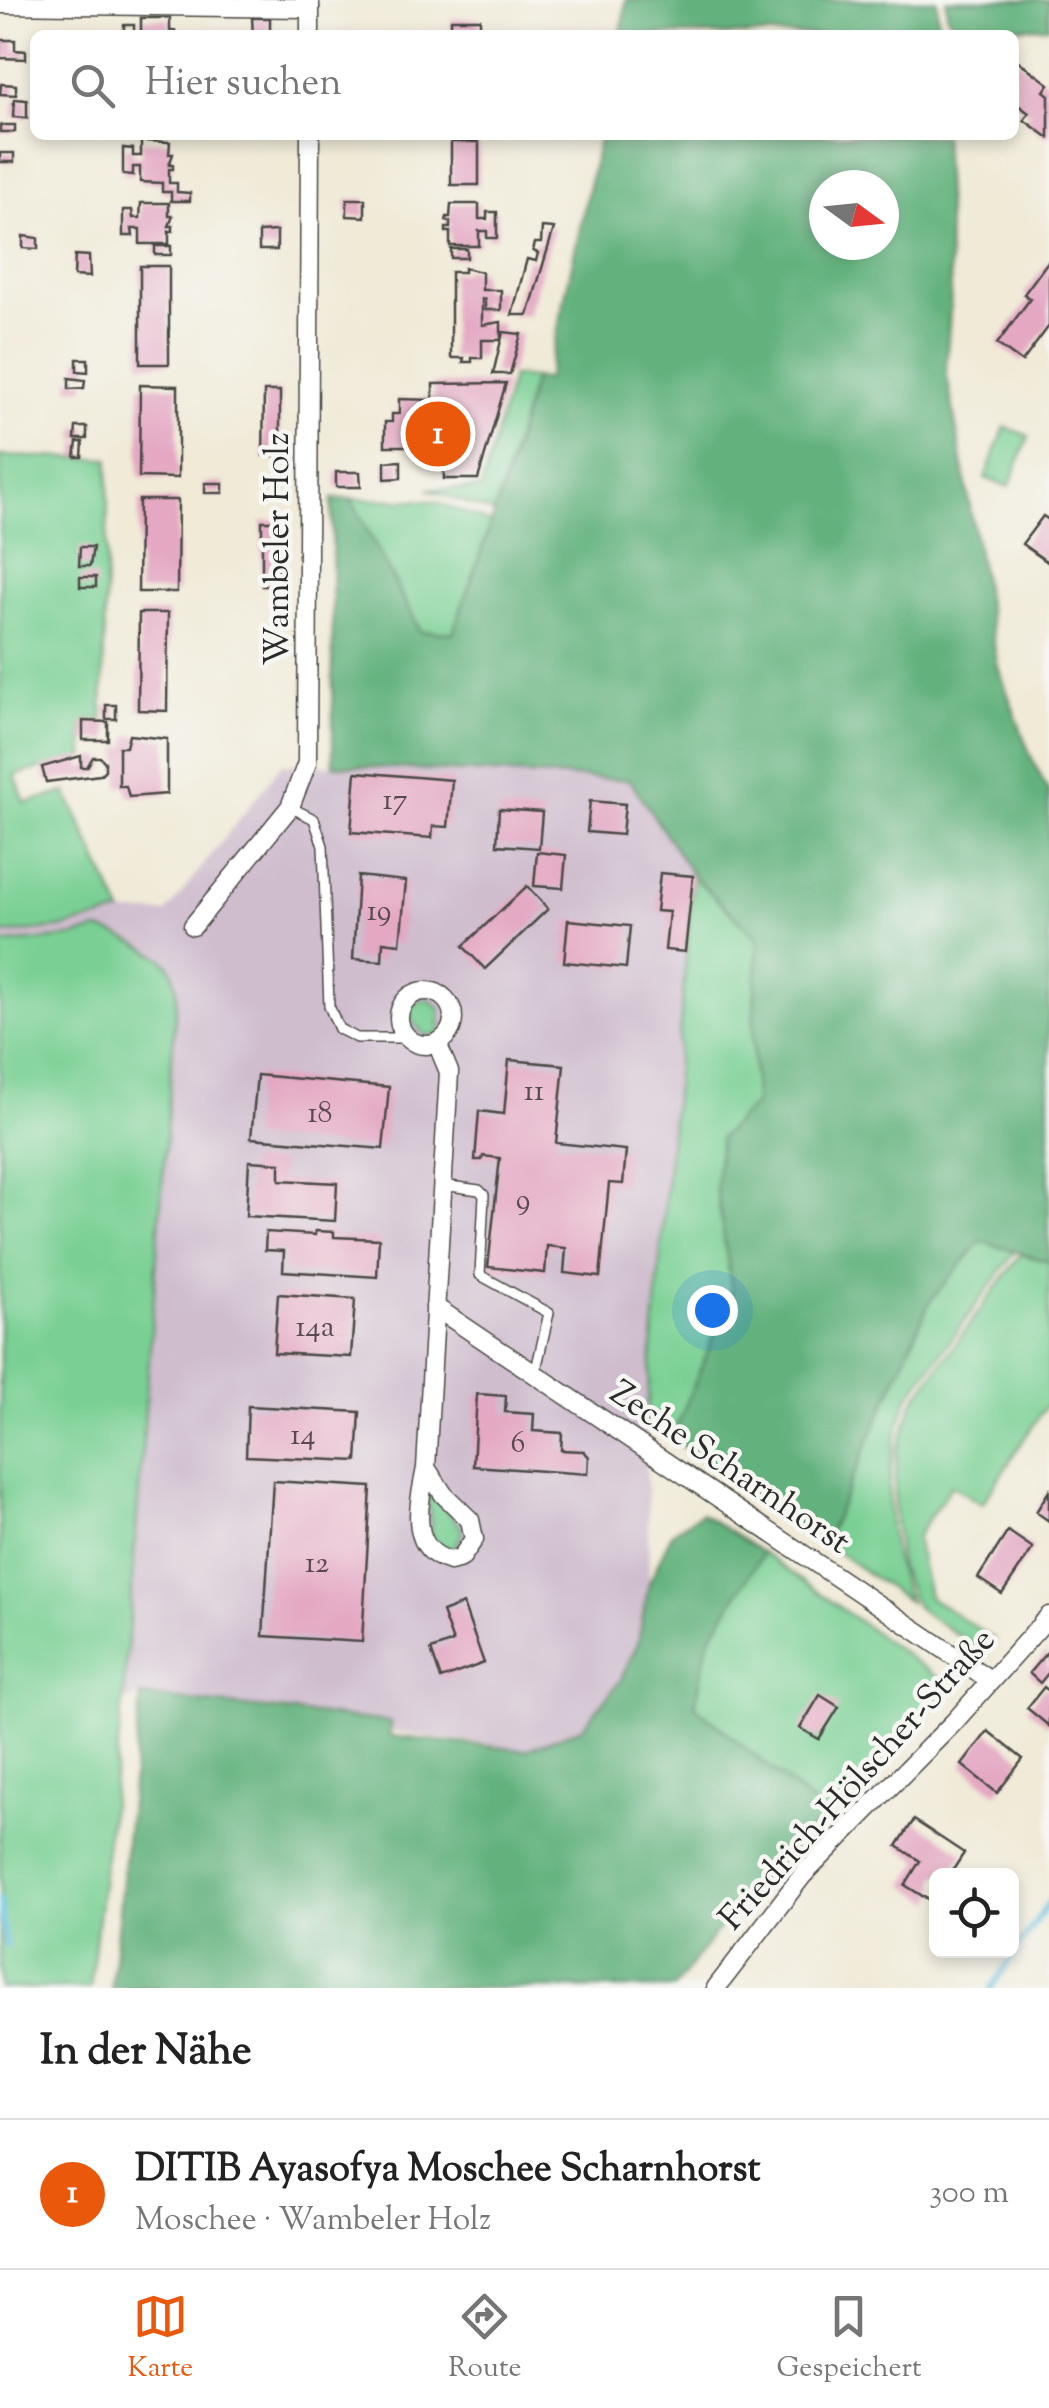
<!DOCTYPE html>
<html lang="de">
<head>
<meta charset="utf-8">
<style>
	:root { --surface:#fff; --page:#f2f2f2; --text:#222; --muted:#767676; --line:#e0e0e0; --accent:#ea580c }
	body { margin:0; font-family:"Sorts Mill Goudy",serif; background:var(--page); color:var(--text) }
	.controls { position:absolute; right:30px; bottom:30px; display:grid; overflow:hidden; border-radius:15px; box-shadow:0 5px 15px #0003 }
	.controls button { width:90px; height:90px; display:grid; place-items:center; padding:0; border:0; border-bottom:2px solid var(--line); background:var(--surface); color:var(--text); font:50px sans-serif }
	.compass { position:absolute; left:809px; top:170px; width:90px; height:90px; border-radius:50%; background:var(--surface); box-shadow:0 5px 15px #0003; rotate:105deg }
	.you { position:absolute; left:712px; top:1310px; width:35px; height:35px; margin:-25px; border:8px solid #fff; border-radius:50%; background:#1a73e8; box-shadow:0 0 0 15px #1a73e833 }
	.badge { display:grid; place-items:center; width:65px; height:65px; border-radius:50%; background:var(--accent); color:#fff; font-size:32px; font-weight:700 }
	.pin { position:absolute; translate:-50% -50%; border:5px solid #fff; box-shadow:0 2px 10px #0006 }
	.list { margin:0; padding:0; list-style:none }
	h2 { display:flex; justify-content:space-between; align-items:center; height:130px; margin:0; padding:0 40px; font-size:42px }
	h2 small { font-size:32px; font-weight:400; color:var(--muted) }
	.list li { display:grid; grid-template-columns:65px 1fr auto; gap:30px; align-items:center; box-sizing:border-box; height:150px; padding:0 40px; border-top:2px solid var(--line) }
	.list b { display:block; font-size:38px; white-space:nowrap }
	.list p { margin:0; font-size:32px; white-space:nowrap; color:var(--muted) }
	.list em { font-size:32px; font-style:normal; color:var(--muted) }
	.icon { flex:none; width:55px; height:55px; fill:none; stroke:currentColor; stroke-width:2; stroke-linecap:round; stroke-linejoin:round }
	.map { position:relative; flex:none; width:1049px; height:1988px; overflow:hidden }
	.search { position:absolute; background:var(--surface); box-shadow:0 5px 15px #0003; left:30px; right:30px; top:30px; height:110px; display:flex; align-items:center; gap:25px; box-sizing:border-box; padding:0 35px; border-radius:15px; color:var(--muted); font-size:38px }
	.sheet { height:280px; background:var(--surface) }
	nav { display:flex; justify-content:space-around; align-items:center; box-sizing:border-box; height:140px; border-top:2px solid var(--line); background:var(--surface); font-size:28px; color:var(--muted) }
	nav a { display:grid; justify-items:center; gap:5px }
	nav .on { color:var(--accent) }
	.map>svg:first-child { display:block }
</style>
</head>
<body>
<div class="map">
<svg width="1049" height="1988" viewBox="0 0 1049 1988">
	<rect width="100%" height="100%" fill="#f6f6f2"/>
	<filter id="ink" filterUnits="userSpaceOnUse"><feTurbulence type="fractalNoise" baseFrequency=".01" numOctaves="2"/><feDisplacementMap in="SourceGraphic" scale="20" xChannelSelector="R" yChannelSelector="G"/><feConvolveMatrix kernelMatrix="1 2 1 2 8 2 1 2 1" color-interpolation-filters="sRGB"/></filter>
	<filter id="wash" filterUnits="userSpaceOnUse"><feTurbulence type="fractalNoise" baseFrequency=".0048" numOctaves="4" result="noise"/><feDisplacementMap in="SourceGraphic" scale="40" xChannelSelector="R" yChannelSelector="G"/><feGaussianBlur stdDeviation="2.25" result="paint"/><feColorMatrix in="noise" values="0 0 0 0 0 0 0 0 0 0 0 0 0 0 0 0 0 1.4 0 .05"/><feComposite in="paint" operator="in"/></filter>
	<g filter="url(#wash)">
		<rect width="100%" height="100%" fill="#f0ead7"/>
		<polygon fill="#cfbdce" points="282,764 455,769 630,780 693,876 646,1421 649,1583 638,1643 620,1681 582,1728 526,1750 141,1696 3,1738 0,1703 0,934 60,928 122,913 166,913"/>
		<g fill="#7ad094" stroke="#527e60" stroke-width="2.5">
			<polygon points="512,376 534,378 494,513 428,489 481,489"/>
			<polygon points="1005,427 1029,436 1009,487 985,478"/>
			<polygon points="0,456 109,459 102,721 83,722 84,757 15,775 25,803 66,792 122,913 60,928 0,934"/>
			<polygon points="351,499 434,501 491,523 453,633 421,631"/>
			<polygon points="693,876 758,939 753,1032 755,1104 716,1186 732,1291 672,1439 646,1421"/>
			<path d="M98,930c16,2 62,22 72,37 4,6 5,16 7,24l-54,710 -33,287h-90v-1044l71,-7z"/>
			<path d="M430,1000l10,8 1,26 -16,1c-16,-14 -25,-35 5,-35z"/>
			<path d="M981,1241l34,11 -107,146c-25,64 -25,140 1,204l-85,-59 106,-242z"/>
			<polygon points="1021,1254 1049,1262 1049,1401 982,1504 951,1485 916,1538 929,1597 994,1639 984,1653 916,1607 900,1568 894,1506 897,1452 913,1402"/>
			<polygon points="428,1497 435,1497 461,1527 462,1534 455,1547 442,1547 432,1537"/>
			<polygon points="763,1553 951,1687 827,1815 695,1706 708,1641"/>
		</g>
		<g fill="#63b27e" stroke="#476e54" stroke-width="2.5" fill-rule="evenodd">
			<polygon points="626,0 937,0 939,35 621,35"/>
			<polygon points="946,0 1049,0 1049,27 958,28 947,16"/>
			<path d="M600,135h343l8,160 -5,74 52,298 31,85 20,41v469l-68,-21 -51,60 -106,242 -152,-104 60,-148 -16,-105 4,-48 35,-35 -2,-71 5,-93 -65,-63 -63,-96 -297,-15 -1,-266h19l69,132 33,2 50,-144 31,-111 13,1zM824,185h60v60h-60z"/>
			<polygon points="701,1513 763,1553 708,1641 695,1706 827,1815 738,1904 674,1988 111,1988 141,1696 390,1722 390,1736 526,1750 582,1728 620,1681 638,1643 649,1583 672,1533"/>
		</g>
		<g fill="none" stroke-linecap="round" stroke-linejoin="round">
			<g stroke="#5ebfdc" stroke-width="6">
				<polyline points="0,1900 6,1946"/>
				<polyline points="991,1988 1049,1902"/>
			</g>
		</g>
		<g id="blocks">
			<g fill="#e4a8c3">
				<polygon points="141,18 170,18 170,31 175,31 175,35 141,35"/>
				<polygon points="252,18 270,18 270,35 253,35"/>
				<rect x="451" y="19" width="29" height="16"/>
				<rect x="124" y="25" width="10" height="10"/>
				<polygon points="0,40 15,40 15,50 26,51 26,59 0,58"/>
				<polygon points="1014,58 1049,84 1044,91 1049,95 1049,138 1024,120 1029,113 1014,102"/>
				<polygon points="1,84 16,85 16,95 0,94"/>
				<polygon points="14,99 27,100 27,118 13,117"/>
				<rect x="0" y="125" width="15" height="7"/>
				<polygon points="141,141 170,142 169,154 173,154 169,165 173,165 173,169 169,169 169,183 177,183 177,192 190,193 190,201 171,201 171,192 162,192 162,183 140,182 140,167 133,167 133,175 123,174 123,148 133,149 133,156 141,156"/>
				<rect x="451" y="142" width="28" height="43"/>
				<rect x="0" y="153" width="14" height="9"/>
				<polygon points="347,199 365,199 365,217 347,216"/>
				<polygon points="141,203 169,203 169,216 173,216 169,226 173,226 173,231 169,231 169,244 140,244 140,229 132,229 133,236 123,236 123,210 132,210 133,218 140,218"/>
				<polygon points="451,204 479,204 479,219 487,219 487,212 497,212 497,238 487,238 487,231 479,231 479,246 450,246 450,232 446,232 446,228 450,228 450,222 446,221 447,217 450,217"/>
				<polygon points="542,227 554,228 528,315 512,315 527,259 536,261 538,253 533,251 535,243 541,243"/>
				<polygon points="277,231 277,250 259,250 259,232"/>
				<polygon points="23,236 38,238 38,249 23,248"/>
				<rect x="155" y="246" width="16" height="9"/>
				<rect x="451" y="249" width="16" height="9"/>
				<polygon points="75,255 89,256 90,277 74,276"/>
				<polygon points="1049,260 1049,326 1022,362 997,344 1030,299 1024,294"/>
				<rect x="140" y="266" width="29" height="98"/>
				<polygon points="464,268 482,272 482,290 501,290 501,310 485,310 485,299 482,299 482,325 501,322 501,340 482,340 482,358 472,358 472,362 463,362 464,358 451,358 451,272 464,272"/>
				<polygon points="503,332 521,334 510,374 493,374"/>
				<polygon points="77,359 88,359 88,372 77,371"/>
				<polygon points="69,378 85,380 84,388 69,389"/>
				<polygon points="506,383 478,479 444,479 443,446 385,446 385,422 392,422 392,414 399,414 399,399 433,400 433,384"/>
				<polygon points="140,385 178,386 178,478 139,477"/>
				<polygon points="264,391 280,391 280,456 263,456"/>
				<polygon points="76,427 87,427 87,439 75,439"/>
				<polygon points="77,442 83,442 82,457 75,457"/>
				<polygon points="401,461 401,478 385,479 385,462"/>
				<polygon points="336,472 360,472 361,487 336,487"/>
				<rect x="205" y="483" width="18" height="10"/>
				<polygon points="139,500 178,500 177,592 138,592"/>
				<polygon points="1043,516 1049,520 1049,563 1022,544"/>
				<polygon points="262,521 279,521 278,586 262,586"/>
				<polygon points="80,547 93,547 90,566 79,566"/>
				<rect x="80" y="577" width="16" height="10"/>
				<polygon points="139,613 168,613 167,711 138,710"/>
				<rect x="106" y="705" width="10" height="14"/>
				<polygon points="83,721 108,722 108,740 83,740"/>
				<polygon points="129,735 167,739 167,794 129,797 126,786 119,786 119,747 126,747"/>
				<polygon points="81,756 81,767 87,767 93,757 100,757 105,762 105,770 100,775 46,782 42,767"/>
				<polygon points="356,772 452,780 448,827 433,826 432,838 351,832"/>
				<polygon points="590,801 625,804 622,835 587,832"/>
				<polygon points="499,809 542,812 539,848 497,845"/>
				<polygon points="537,852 566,855 563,888 534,886"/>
				<polygon points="660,873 693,876 685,952 665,950 669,912 656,911"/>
				<polygon points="358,876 406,881 400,944 383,942 382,961 353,959"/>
				<polygon points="527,886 548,909 485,969 463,946"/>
				<polygon points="568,920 630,926 626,968 564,962"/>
				<polygon points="509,1060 564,1065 556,1143 626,1150 623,1184 609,1183 600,1277 564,1273 566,1248 547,1246 545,1273 488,1267 500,1158 483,1156 482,1160 475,1160 479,1111 504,1114"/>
				<polygon points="257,1075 389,1087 383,1149 251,1138"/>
				<polygon points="249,1161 280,1163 280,1180 337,1183 335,1221 246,1216"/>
				<polygon points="315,1231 334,1232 334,1237 379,1239 377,1277 283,1271 284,1251 265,1250 266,1232 315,1235"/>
				<polygon points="278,1294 355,1299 351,1357 274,1353"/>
				<polygon points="477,1394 506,1396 505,1412 534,1414 533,1431 562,1433 561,1450 584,1451 589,1457 588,1474 473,1466"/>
				<polygon points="248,1406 360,1412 357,1461 246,1456"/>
				<polygon points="273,1481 371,1487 362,1642 263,1636"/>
				<polygon points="1049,1491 1049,1521 1036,1512"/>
				<polygon points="1008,1531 1033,1548 1002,1594 978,1578"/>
				<polygon points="463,1604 484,1663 441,1679 431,1650 453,1642 442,1612"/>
				<polygon points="1047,1652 1049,1672 1040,1683 1029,1673"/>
				<polygon points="1044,1687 1049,1691 1049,1726 1027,1708"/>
				<polygon points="820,1695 839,1707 819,1739 800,1728"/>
				<polygon points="988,1731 1023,1759 997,1793 962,1765"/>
				<polygon points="914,1820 964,1853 949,1876 936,1876 936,1895 932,1902 905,1885 920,1861 897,1846"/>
			</g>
		</g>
	</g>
	<g filter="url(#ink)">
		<use href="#blocks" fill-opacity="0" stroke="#494845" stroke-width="2.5"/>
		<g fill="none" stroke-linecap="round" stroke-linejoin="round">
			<g stroke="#494845" stroke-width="12">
				<g id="lane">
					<polyline points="290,807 314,819 323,846 329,1006 339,1029 357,1038 407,1038"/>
					<polyline points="442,1185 479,1190 484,1195 480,1275 549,1313 535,1374"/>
				</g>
			</g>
			<g stroke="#494845" stroke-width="21">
				<g id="street">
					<polyline points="0,4 310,8"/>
					<polyline points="310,35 310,1"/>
					<polyline points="193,926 290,807 307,763 310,135"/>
					<circle cx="426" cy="1018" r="27"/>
					<polyline points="435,1307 990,1680"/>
					<path d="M426,1468l18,27 26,25 4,19 -13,19 -11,3c-44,-12 -30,-60 -24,-93l23,-396 -12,-29"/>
					<polyline points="716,1988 802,1876 954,1722 1049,1616"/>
				</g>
			</g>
			<use href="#lane" stroke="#fff" stroke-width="9"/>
			<use href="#street" stroke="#fff" stroke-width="18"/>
		</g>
	</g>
	<g text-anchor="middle" stroke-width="9" stroke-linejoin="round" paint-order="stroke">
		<g font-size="30" fill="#594a51">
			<text x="395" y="809">17</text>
			<text x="379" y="920">19</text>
			<text x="534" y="1100">11</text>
			<text x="320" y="1122">18</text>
			<text x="523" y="1209">9</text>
			<text x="315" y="1336">14a</text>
			<text x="303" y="1444">14</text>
			<text x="518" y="1452">6</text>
			<text x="317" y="1572">12</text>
		</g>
		<g font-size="35" fill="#2b2b2b" stroke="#f6f6f2">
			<text transform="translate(276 549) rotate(-90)" y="12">Wambeler Holz</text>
			<text transform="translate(731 1466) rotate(34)" y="12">Zeche Scharnhorst</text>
			<text transform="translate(856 1778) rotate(-48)" y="12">Friedrich-Hölscher-Straße</text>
		</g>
	</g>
</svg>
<div class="controls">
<button><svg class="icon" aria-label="locate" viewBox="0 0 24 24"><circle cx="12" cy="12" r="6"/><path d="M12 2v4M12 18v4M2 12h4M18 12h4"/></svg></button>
</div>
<svg class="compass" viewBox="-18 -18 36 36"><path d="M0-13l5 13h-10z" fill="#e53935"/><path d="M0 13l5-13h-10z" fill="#767676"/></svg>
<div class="you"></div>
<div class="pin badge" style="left:438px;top:434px">1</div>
<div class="search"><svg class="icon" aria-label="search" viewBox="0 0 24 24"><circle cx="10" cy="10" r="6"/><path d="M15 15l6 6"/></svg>Hier suchen</div>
</div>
<section class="sheet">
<h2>In der Nähe<small></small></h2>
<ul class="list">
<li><span class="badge">1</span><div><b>DITIB Ayasofya Moschee Scharnhorst</b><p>Moschee · Wambeler Holz</p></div><em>300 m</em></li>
</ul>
</section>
<nav>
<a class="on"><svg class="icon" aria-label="map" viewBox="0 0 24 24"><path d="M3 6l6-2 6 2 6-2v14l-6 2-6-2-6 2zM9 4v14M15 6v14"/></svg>Karte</a>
<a><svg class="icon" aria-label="directions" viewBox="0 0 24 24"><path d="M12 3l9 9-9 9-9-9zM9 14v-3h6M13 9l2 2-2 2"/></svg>Route</a>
<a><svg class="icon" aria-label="saved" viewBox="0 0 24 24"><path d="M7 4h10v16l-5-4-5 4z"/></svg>Gespeichert</a>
</nav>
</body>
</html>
